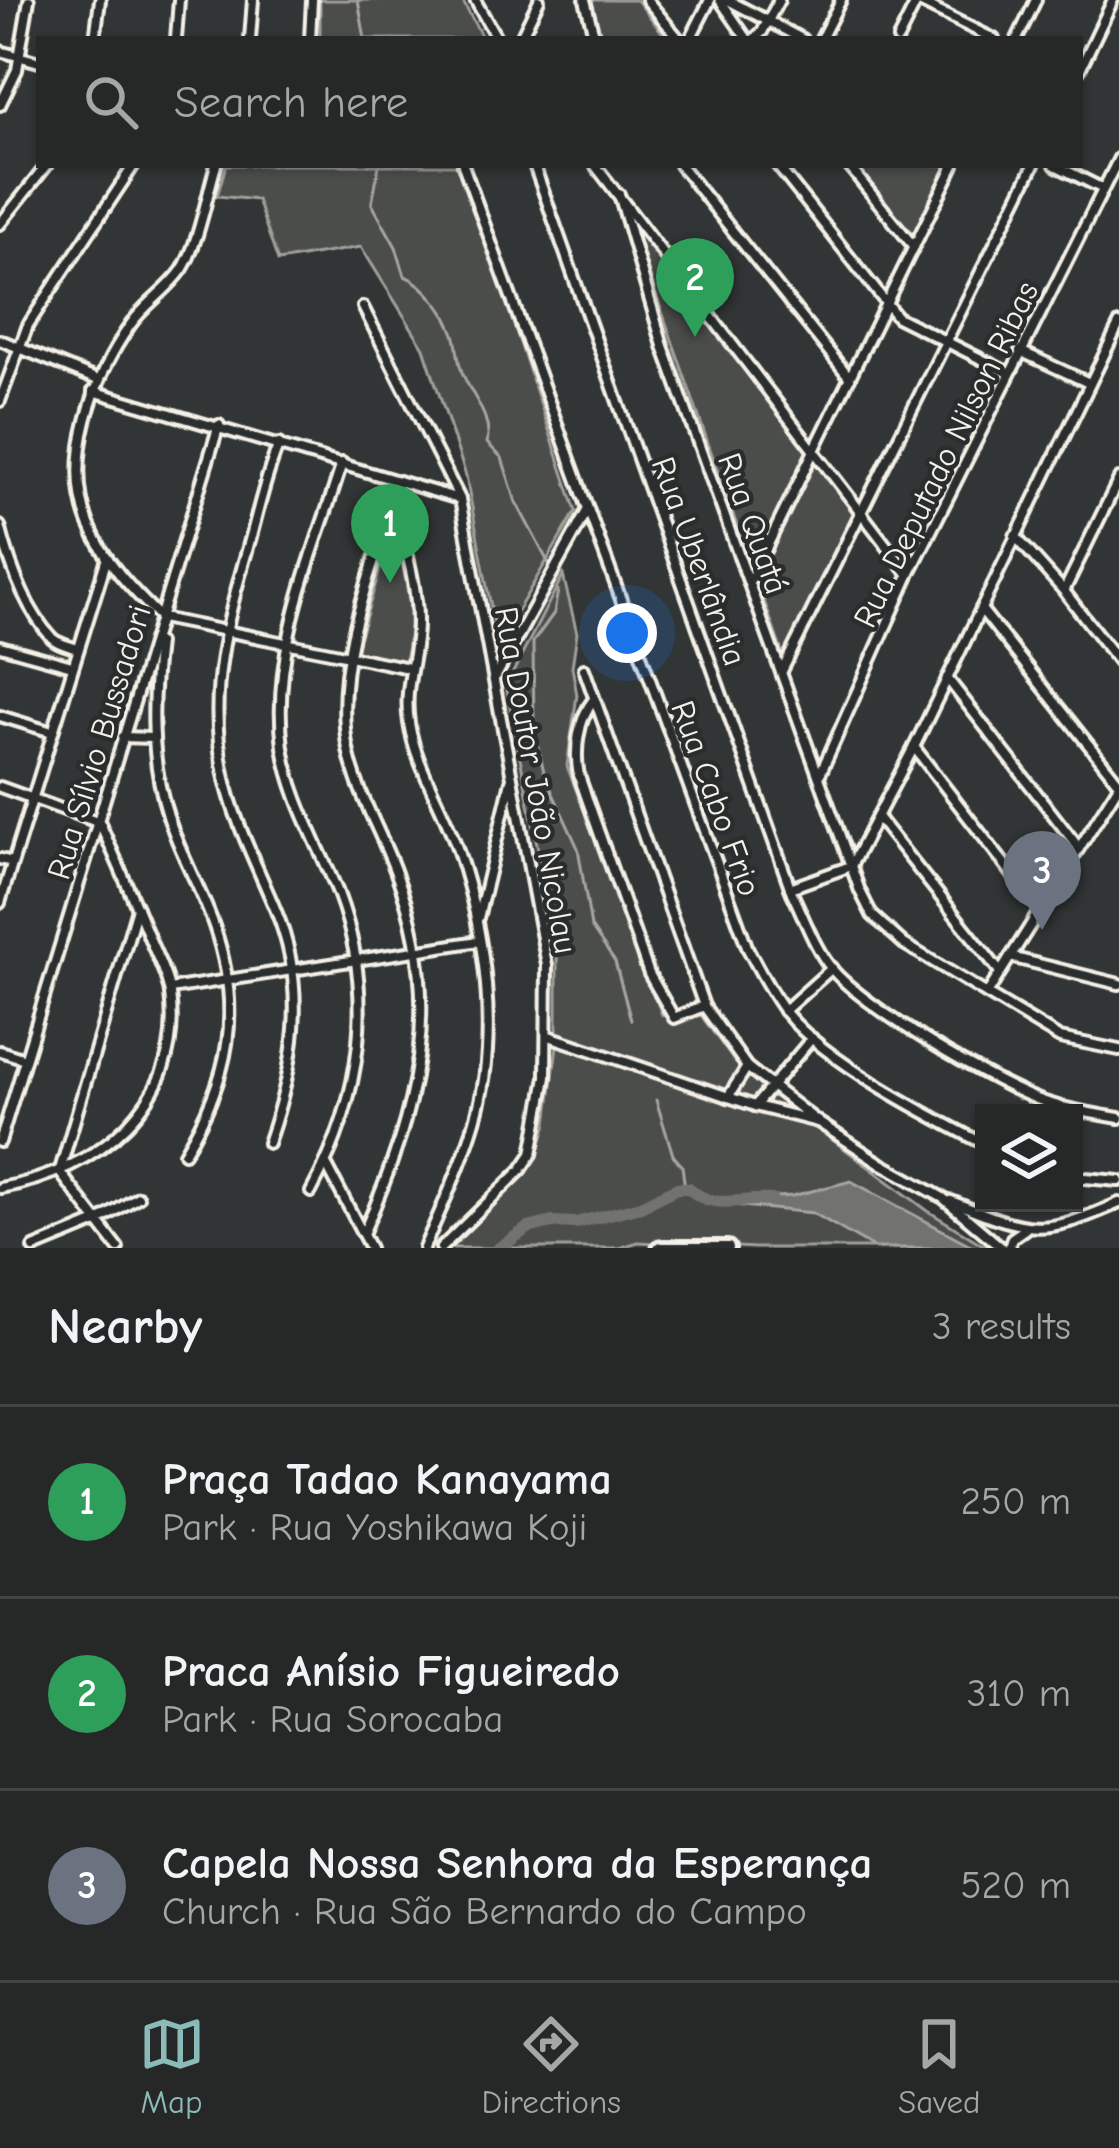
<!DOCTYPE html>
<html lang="en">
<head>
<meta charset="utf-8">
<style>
	:root { --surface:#262828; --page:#2e3030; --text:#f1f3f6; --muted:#a4a6a8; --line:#424445; --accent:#8bbbb9 }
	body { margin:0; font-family:"Comic Neue",sans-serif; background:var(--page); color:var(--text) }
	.controls { position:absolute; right:36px; bottom:36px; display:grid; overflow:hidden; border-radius:0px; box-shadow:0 3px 9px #0004 }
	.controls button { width:108px; height:108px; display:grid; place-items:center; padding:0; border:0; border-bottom:3px solid var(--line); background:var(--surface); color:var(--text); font:60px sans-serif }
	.you { position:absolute; left:627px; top:633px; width:42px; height:42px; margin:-30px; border:9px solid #fff; border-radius:50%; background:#1a73e8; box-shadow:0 0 0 18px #1a73e833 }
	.badge { display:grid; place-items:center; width:78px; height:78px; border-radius:50%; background:var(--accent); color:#fff; font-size:39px; font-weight:700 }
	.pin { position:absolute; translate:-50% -99px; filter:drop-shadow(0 3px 6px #0008) }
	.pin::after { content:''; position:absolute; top:63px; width:42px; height:36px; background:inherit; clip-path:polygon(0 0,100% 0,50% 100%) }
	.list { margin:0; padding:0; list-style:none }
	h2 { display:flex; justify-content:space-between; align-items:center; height:156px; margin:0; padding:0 48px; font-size:51px }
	h2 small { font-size:39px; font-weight:400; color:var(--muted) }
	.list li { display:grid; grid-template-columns:78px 1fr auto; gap:36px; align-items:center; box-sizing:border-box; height:192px; padding:0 48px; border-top:3px solid var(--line) }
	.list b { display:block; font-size:45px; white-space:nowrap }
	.list p { margin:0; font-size:39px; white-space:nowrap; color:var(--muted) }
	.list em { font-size:39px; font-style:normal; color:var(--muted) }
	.icon { flex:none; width:66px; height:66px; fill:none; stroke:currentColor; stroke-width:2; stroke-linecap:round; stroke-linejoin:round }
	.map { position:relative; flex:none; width:1119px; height:1248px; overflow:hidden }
	.search { position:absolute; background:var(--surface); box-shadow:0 3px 9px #0004; left:36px; right:36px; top:36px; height:132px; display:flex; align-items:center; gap:30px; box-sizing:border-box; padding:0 42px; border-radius:0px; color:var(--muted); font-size:45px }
	.sheet { height:732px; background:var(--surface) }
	nav { display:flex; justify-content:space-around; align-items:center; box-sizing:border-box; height:168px; border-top:3px solid var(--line); background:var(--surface); font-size:33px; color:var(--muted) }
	nav a { display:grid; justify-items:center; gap:6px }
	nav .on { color:var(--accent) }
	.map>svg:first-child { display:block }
</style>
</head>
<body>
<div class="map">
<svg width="1119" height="1248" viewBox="0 0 1119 1248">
	<rect width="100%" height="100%" fill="#323535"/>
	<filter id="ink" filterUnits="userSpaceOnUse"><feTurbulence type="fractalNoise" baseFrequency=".00833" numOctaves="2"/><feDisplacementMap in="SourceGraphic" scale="24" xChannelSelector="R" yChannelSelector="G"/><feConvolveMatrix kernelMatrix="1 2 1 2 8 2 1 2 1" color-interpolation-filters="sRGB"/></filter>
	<g filter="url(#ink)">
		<g fill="#4b4d4c" stroke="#a09f9a" stroke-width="3">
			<polygon points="320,0 462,0 483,39 320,39"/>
			<polygon points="591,0 637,0 667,39 601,39"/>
			<polygon points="226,165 461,165 576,511 498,644 466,476 424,348 361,247 278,261 257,200 217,196"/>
			<polygon points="863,165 948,165 916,232 911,232 859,172"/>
			<polygon points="631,223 808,452 752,566 751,566"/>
			<polygon points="815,460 854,511 783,655 757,581"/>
			<path d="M388,542l10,1c9,45 19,74 6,120l-49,-10z"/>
			<polygon points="563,575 577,633 572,667 577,695 567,766 662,1015 680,1023 698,1011 734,1061 759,1085 928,1211 988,1248 755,1248 638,1242 619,1248 451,1248 527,1173 539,1151 547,1123 557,1046 557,947 506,686"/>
		</g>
		<polygon fill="#727370" stroke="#a6a5a0" stroke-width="3" points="851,1181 976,1248 874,1248 813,1213 702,1202 792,1196"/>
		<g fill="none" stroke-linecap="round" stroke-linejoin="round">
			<g stroke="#a6a5a0" stroke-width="3">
				<polyline points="358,0 365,39"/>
				<path d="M379,165l-7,39 24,43 9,29c20,8 42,37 49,58 4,12 3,25 8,38 9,24 31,45 25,71l15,15 14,44 33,62"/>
				<polyline points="558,590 554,613 533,642 534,730 545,776 578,848 591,927 615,962 631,1020"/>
				<polyline points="656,1100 673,1155 682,1166 685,1188"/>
			</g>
			<path stroke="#727370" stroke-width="12" d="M499,1248l29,-20 24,-6 24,1 65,-17 36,-18h12c24,24 51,9 83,12"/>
			<g stroke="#f4f1e8" stroke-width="16">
				<g id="street">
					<polyline points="475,0 497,39"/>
					<polyline points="585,0 595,39"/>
					<polyline points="647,0 679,39"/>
					<polyline points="720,0 747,39"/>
					<polyline points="728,0 802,39"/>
					<polyline points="917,1 994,39"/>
					<polyline points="95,39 100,0"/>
					<polyline points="176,39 179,0"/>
					<polyline points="250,39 253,0"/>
					<polyline points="310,39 312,0"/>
					<polyline points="520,39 539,0"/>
					<polyline points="690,39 710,0"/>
					<polyline points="754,39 762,32 779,0"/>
					<polyline points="821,39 841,0"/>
					<polyline points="898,39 917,1"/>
					<polyline points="1017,39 1036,0"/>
					<polyline points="0,51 39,62"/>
					<polyline points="1080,69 1113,0"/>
					<polyline points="0,105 17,70 29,0"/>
					<path d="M463,165l285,784c12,22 23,45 39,65 39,48 141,101 197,130"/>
					<path d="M534,165l258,728c12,24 22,54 39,75 32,39 166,118 214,134 24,8 50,12 74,16"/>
					<polyline points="595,165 909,575"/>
					<polyline points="680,165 850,378"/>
					<polyline points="777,165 897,317 1009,373"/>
					<polyline points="848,165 914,247"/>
					<polyline points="1055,165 1103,189"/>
					<polyline points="619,194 663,346 860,891 872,915 904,944 1060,1038 1119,1050"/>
					<polyline points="0,224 47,165"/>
					<polyline points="363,307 460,499 547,965 546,1077 532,1154 521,1170 441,1248"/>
					<polyline points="0,340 98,380"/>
					<polyline points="1020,351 1089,383"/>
					<polyline points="93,391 459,499"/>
					<polyline points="0,401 28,325 134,165"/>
					<path d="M394,498c8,40 24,85 23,126 0,34 -14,62 -8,99 7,45 35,84 49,128 27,82 42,185 17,270 -13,44 -33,85 -51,127"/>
					<path d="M0,526c9,36 25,83 52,112 6,6 17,8 26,11"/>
					<polyline points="1015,536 1064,591 1119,662"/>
					<polyline points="751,579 954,165"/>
					<polyline points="1064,591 1119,479"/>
					<polyline points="981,609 1119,783"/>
					<path d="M161,618c-29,-28 -57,-57 -72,-94 -26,-64 5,-148 42,-200 14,-20 37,-34 51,-54 16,-25 25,-75 34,-105"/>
					<polyline points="161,618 409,668"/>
					<path d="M158,643c-7,58 -8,117 10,173 12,38 33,73 46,110 29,85 16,152 -30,227"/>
					<polyline points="0,646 72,666"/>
					<polyline points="584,669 704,1006 747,1067 818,1122"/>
					<polyline points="782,671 1034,165"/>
					<polyline points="496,676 587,511"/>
					<polyline points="947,678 1079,848"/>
					<path d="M594,699c-16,19 -20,53 -15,77l70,198 25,44 30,-12"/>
					<polyline points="0,716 52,732"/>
					<polyline points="122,737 153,738"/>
					<polyline points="914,747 1040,910"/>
					<polyline points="821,772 909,575 1119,158"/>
					<path d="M0,787l100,36c17,39 35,79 51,119 7,17 17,35 19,52 15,109 -73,177 -170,194"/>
					<polyline points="878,818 1000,972"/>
					<polyline points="0,859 12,862"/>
					<polyline points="851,866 914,747 1119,324"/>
					<polyline points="790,888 851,866"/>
					<polyline points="0,903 107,558"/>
					<polyline points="478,918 511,781"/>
					<polyline points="1010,957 1119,984"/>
					<polyline points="170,989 479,941"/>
					<polyline points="987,994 1119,785"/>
					<polyline points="784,1011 832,968"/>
					<polyline points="549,1036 755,1106 818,1122 882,1164 943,1198 1002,1248"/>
					<polyline points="0,1051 25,1059"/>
					<polyline points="728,1097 747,1067"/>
					<polyline points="755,1106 812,1038"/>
					<polyline points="0,1142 219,425"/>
					<path d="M268,1143c27,-77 40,-155 8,-232 -19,-46 -42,-89 -52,-137 -18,-82 4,-156 26,-234 9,-32 16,-66 29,-96"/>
					<polyline points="326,1164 370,1248"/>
					<polyline points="60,1170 137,908"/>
					<polyline points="59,1171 118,1248"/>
					<polyline points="1074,1177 1119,1181"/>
					<path d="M311,1192c51,-95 65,-198 27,-299 -19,-48 -47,-94 -55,-146 -13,-97 31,-193 59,-284"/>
					<path d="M951,1201c78,31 89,37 168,2"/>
					<path d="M363,1234c54,-122 82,-231 33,-361 -18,-49 -47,-92 -51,-145 -7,-85 32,-167 53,-247"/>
					<polyline points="34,1248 97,1222 138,1197"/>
					<polyline points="1009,1248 1012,1238 1025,1229"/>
				</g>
			</g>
			<g stroke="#f4f1e8" stroke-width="20">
				<polyline id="secondary" points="659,1248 728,1248"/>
			</g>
			<use href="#street" stroke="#2a2d2e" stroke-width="8"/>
			<use href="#secondary" stroke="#2a2d2e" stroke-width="10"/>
		</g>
	</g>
	<g text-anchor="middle" stroke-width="9" stroke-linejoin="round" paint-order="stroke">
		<g font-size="33" fill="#f4f1e8" stroke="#2a2d2e">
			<text transform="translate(945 454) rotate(-64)" y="12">Rua Deputado Nilson Ribas</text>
			<text transform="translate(754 523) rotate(70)" y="12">Rua Quatá</text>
			<text transform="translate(700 561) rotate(70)" y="12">Rua Uberlândia</text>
			<text transform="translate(98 742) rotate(-73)" y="12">Rua Sílvio Bussadori</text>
			<text transform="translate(537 780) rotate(80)" y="12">Rua Doutor João Nicolau</text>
			<text transform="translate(717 798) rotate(70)" y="12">Rua Cabo Frio</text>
		</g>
	</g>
</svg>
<div class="controls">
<button><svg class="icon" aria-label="layers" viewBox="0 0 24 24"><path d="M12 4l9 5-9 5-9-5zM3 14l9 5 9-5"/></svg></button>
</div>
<div class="you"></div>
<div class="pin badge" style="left:390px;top:583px;background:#2e9e5b">1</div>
<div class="pin badge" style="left:695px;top:337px;background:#2e9e5b">2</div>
<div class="pin badge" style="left:1042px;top:930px;background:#6b7280">3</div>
<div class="search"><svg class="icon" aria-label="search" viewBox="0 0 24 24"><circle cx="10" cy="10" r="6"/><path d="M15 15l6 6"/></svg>Search here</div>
</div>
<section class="sheet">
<h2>Nearby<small>3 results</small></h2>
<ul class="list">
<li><span class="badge" style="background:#2e9e5b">1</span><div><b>Praça Tadao Kanayama</b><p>Park · Rua Yoshikawa Koji</p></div><em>250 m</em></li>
<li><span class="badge" style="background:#2e9e5b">2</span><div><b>Praca Anísio Figueiredo</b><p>Park · Rua Sorocaba</p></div><em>310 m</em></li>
<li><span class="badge" style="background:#6b7280">3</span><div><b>Capela Nossa Senhora da Esperança</b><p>Church · Rua São Bernardo do Campo</p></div><em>520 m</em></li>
</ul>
</section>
<nav>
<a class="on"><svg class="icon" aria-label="map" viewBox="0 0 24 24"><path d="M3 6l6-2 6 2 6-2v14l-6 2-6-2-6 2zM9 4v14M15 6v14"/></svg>Map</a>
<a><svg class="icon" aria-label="directions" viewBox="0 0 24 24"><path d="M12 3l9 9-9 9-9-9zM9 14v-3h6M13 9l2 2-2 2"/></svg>Directions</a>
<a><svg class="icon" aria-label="saved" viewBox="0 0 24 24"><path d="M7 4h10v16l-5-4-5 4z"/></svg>Saved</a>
</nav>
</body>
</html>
